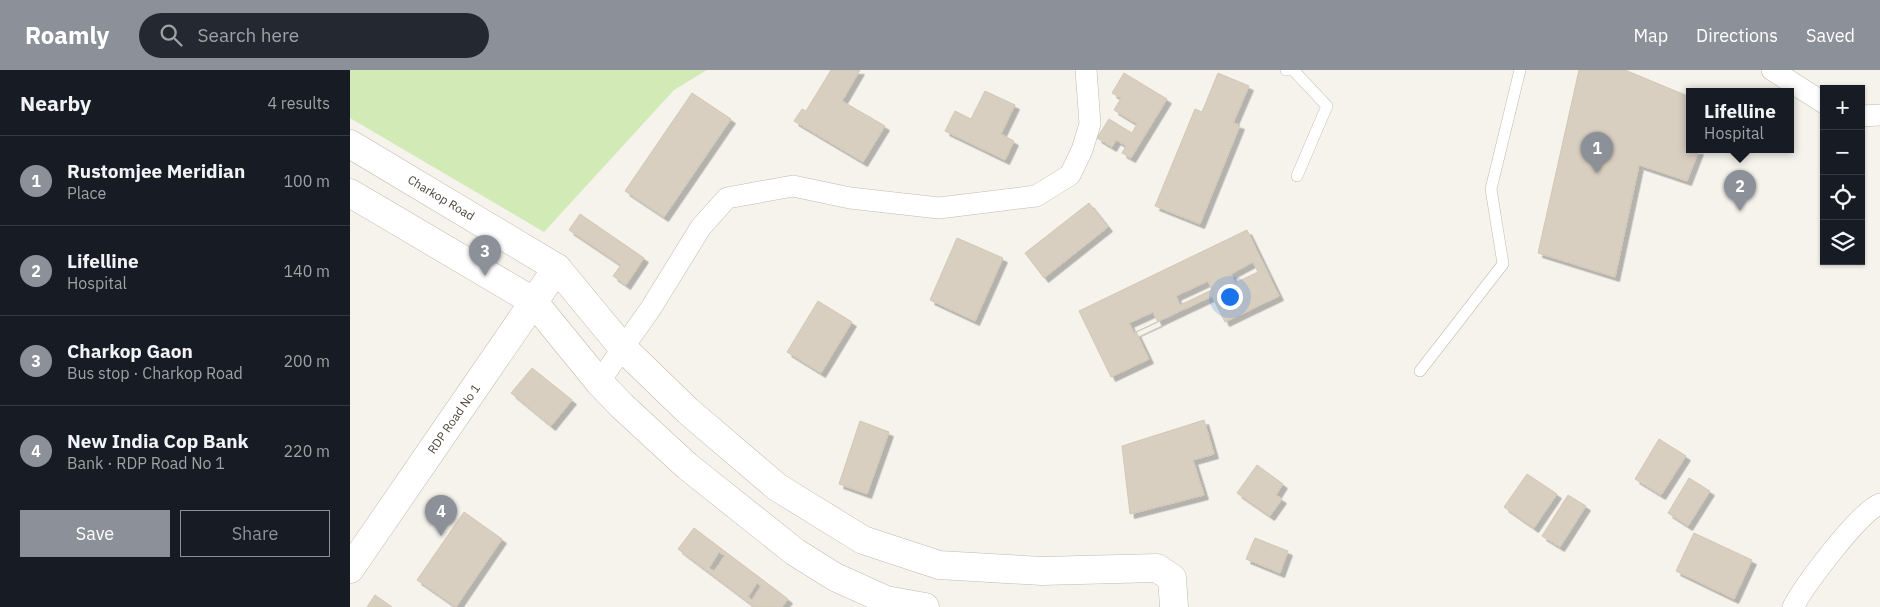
<!DOCTYPE html>
<html lang="en">
<head>
<meta charset="utf-8">
<style>
	:root { --surface:#171b24; --page:#242831; --text:#f1f3f6; --muted:#9ea1a6; --line:#363941; --accent:#8c9099 }
	body { margin:0; font-family:"IBM Plex Sans",sans-serif; background:var(--page); color:var(--text) }
	.controls { position:absolute; right:15px; top:15px; display:grid; overflow:hidden; border-radius:0px; box-shadow:0 1px 4px #0004 }
	.controls button { width:45px; height:45px; display:grid; place-items:center; padding:0; border:0; border-bottom:1px solid var(--line); background:var(--surface); color:var(--text); font:25px sans-serif }
	.you { position:absolute; left:879px; top:226px; width:18px; height:18px; margin:-12px; border:4px solid #fff; border-radius:50%; background:#1a73e8; box-shadow:0 0 0 8px #1a73e833 }
	.badge { display:grid; place-items:center; width:32px; height:32px; border-radius:50%; background:var(--accent); color:#fff; font-size:16px; font-weight:700 }
	.pin { position:absolute; translate:-50% -41px; filter:drop-shadow(0 1px 2px #0008) }
	.pin::after { content:''; position:absolute; top:26px; width:18px; height:15px; background:inherit; clip-path:polygon(0 0,100% 0,50% 100%) }
	.popup { position:absolute; left:1336px; top:18px; width:108px; height:65px; box-sizing:border-box; display:grid; place-content:center; border-radius:0px; background:var(--surface); filter:drop-shadow(0 1px 4px #0005); font-size:16px; white-space:nowrap; color:var(--muted) }
	.popup b { font-size:19px; color:var(--text) }
	.popup::after { content:''; position:absolute; left:50%; top:100%; margin-left:-10px; border:10px solid transparent; border-top-color:var(--surface) }
	.list { margin:0; padding:0; list-style:none }
	h2 { display:flex; justify-content:space-between; align-items:center; height:65px; margin:0; padding:0 20px; font-size:21px }
	h2 small { font-size:16px; font-weight:400; color:var(--muted) }
	.list li { display:grid; grid-template-columns:32px 1fr auto; gap:15px; align-items:center; box-sizing:border-box; height:90px; padding:0 20px; border-top:1px solid var(--line) }
	.list b { display:block; font-size:19px; white-space:nowrap }
	.list p { margin:0; font-size:16px; white-space:nowrap; color:var(--muted) }
	.list em { font-size:16px; font-style:normal; color:var(--muted) }
	.actions { display:flex; gap:10px; padding:15px 20px }
	.actions a { flex:1; padding:11px 0; border:1px solid var(--accent); border-radius:0px; text-align:center; font-size:18px; color:var(--accent) }
	.actions .main { background:var(--accent); color:#fff }
	.icon { flex:none; width:28px; height:28px; fill:none; stroke:currentColor; stroke-width:2; stroke-linecap:round; stroke-linejoin:round }
	.map { position:relative; flex:none; width:1530px; height:537px; overflow:hidden }
	header { display:flex; align-items:center; gap:30px; box-sizing:border-box; height:70px; padding:0 25px; background:var(--accent); color:#fff }
	header strong { font-size:24px }
	nav { display:flex; gap:28px; margin-inline-start:auto; font-size:18px }
	.search { width:350px; height:45px; background:var(--page); display:flex; align-items:center; gap:12px; box-sizing:border-box; padding:0 18px; border-radius:28px; color:var(--muted); font-size:19px }
	main { display:flex }
	aside { flex:1; background:var(--surface) }
	.map>svg:first-child { display:block }
</style>
</head>
<body>
<header>
<strong>Roamly</strong>
<div class="search"><svg class="icon" aria-label="search" viewBox="0 0 24 24"><circle cx="10" cy="10" r="6"/><path d="M15 15l6 6"/></svg>Search here</div>
<nav><a>Map</a><a>Directions</a><a>Saved</a></nav>
</header>
<main>
<aside>
<h2>Nearby<small>4 results</small></h2>
<ul class="list">
<li><span class="badge">1</span><div><b>Rustomjee Meridian</b><p>Place</p></div><em>100 m</em></li>
<li><span class="badge">2</span><div><b>Lifelline</b><p>Hospital</p></div><em>140 m</em></li>
<li><span class="badge">3</span><div><b>Charkop Gaon</b><p>Bus stop · Charkop Road</p></div><em>200 m</em></li>
<li><span class="badge">4</span><div><b>New India Cop Bank</b><p>Bank · RDP Road No 1</p></div><em>220 m</em></li>
</ul>
<div class="actions"><a class="main">Save</a><a>Share</a></div>
</aside>
<div class="map">
<svg width="1530" height="537" viewBox="0 0 1530 537">
	<defs>
		<filter id="shadow"><feDropShadow dx="4.5" dy="4.5" stdDeviation="0" flood-color="#0004"/></filter>
	</defs>
	<rect width="100%" height="100%" fill="#f6f3ec"/>
	<polygon fill="#d2eab5" points="0,0 357,0 324,20 194,162 0,48"/>
	<g fill="#d8cfc1" stroke="#d3c7b4" fill-rule="evenodd" filter="url(#shadow)">
		<polygon points="481,0 510,0 492,31 535,56 513,92 444,51 452,39 456,41"/>
		<polygon points="1229,0 1275,0 1340,27 1340,80 1349,80 1337,111 1289,95 1265,207 1188,183"/>
		<polygon points="774,3 817,29 781,88 772,83 776,76 766,70 762,77 747,68 759,49 782,63 787,54 764,40 771,28 762,23"/>
		<polygon points="868,3 899,16 883,53 890,55 850,154 805,136 845,39 852,42"/>
		<polygon points="635,21 665,35 651,64 664,71 655,90 595,61 605,41 621,49"/>
		<polygon points="342,23 381,49 314,147 275,121"/>
		<polygon points="739,133 758,157 694,208 675,183"/>
		<polygon points="230,144 294,188 276,215 263,206 271,195 219,160"/>
		<path d="M897,160l32,66 -54,26 -13,-26 -76,36 13,27 -38,18 -32,-66zM903,192l5,10 -23,11 -4,-9zM858,211l4,9 -32,15 -4,-9zM803,242l5,10 -24,11 -5,-10z"/>
		<polygon points="607,168 653,188 625,251 580,230"/>
		<polygon points="468,231 502,252 471,303 437,282"/>
		<polygon points="182,298 222,330 201,356 161,323"/>
		<polygon points="854,350 864,384 843,390 854,425 780,444 772,376"/>
		<polygon points="510,351 539,362 517,424 489,414"/>
		<polygon points="1309,369 1336,386 1311,425 1285,409"/>
		<polygon points="907,395 933,414 926,425 932,429 920,446 887,423"/>
		<polygon points="1177,404 1207,424 1184,458 1154,437"/>
		<polygon points="1339,408 1360,421 1338,456 1318,443"/>
		<polygon points="1218,425 1236,436 1210,477 1192,466"/>
		<polygon points="114,442 152,469 106,537 67,510"/>
		<path d="M344,458l94,71 -6,8h-27l-77,-58zM369,482l6,4 -11,15 -5,-3zM407,513l4,3 -9,14 -4,-3z"/>
		<polygon points="1344,463 1402,490 1384,529 1326,501"/>
		<polygon points="905,468 938,481 930,503 896,489"/>
		<polygon points="25,525 42,537 17,537"/>
	</g>
	<g fill="none" stroke-linecap="round" stroke-linejoin="round">
		<g stroke="#c2bbae" stroke-width="12">
			<g id="service">
				<polyline points="936,0 943,0 977,36 947,106"/>
				<polyline points="1070,301 1153,194 1141,119 1170,0"/>
			</g>
		</g>
		<g stroke="#c2bbae" stroke-width="22">
			<g id="minor">
				<polyline points="1422,0 1474,33"/>
				<polyline points="1511,46 1530,45"/>
				<polyline points="249,312 301,238 351,157 377,128 443,116 500,128 589,138 686,126 720,105 732,80 740,54 736,0"/>
				<path d="M1443,537c11,-21 66,-95 87,-103"/>
			</g>
		</g>
		<g stroke="#c2bbae" stroke-width="29">
			<g id="tertiary">
				<polyline points="0,74 207,198 273,278 338,341 427,417 513,470 589,495 692,501 807,498 822,508 824,537"/>
				<polyline points="0,123 183,231 249,312 272,336 337,396 445,482 485,507 536,530 575,537"/>
				<polyline points="0,499 207,198"/>
			</g>
		</g>
		<use href="#service" stroke="#fff" stroke-width="11"/>
		<use href="#minor" stroke="#fff" stroke-width="21"/>
		<use href="#tertiary" stroke="#fff" stroke-width="28"/>
	</g>
	<g text-anchor="middle" stroke-width="4" stroke-linejoin="round" paint-order="stroke">
		<g font-size="12" fill="#4b4439" stroke="#fff">
			<text transform="translate(91 128) rotate(31)" y="4">Charkop Road</text>
			<text transform="translate(104 349) rotate(-55)" y="4">RDP Road No 1</text>
		</g>
	</g>
</svg>
<div class="controls">
<button>+</button>
<button>−</button>
<button><svg class="icon" aria-label="locate" viewBox="0 0 24 24"><circle cx="12" cy="12" r="6"/><path d="M12 2v4M12 18v4M2 12h4M18 12h4"/></svg></button>
<button><svg class="icon" aria-label="layers" viewBox="0 0 24 24"><path d="M12 4l9 5-9 5-9-5zM3 14l9 5 9-5"/></svg></button>
</div>
<div class="you"></div>
<div class="pin badge" style="left:1247px;top:103px">1</div>
<div class="pin badge" style="left:1390px;top:141px">2</div>
<div class="popup"><b>Lifelline</b>Hospital</div>
<div class="pin badge" style="left:135px;top:206px">3</div>
<div class="pin badge" style="left:91px;top:466px">4</div>
</div>
</main>
</body>
</html>
